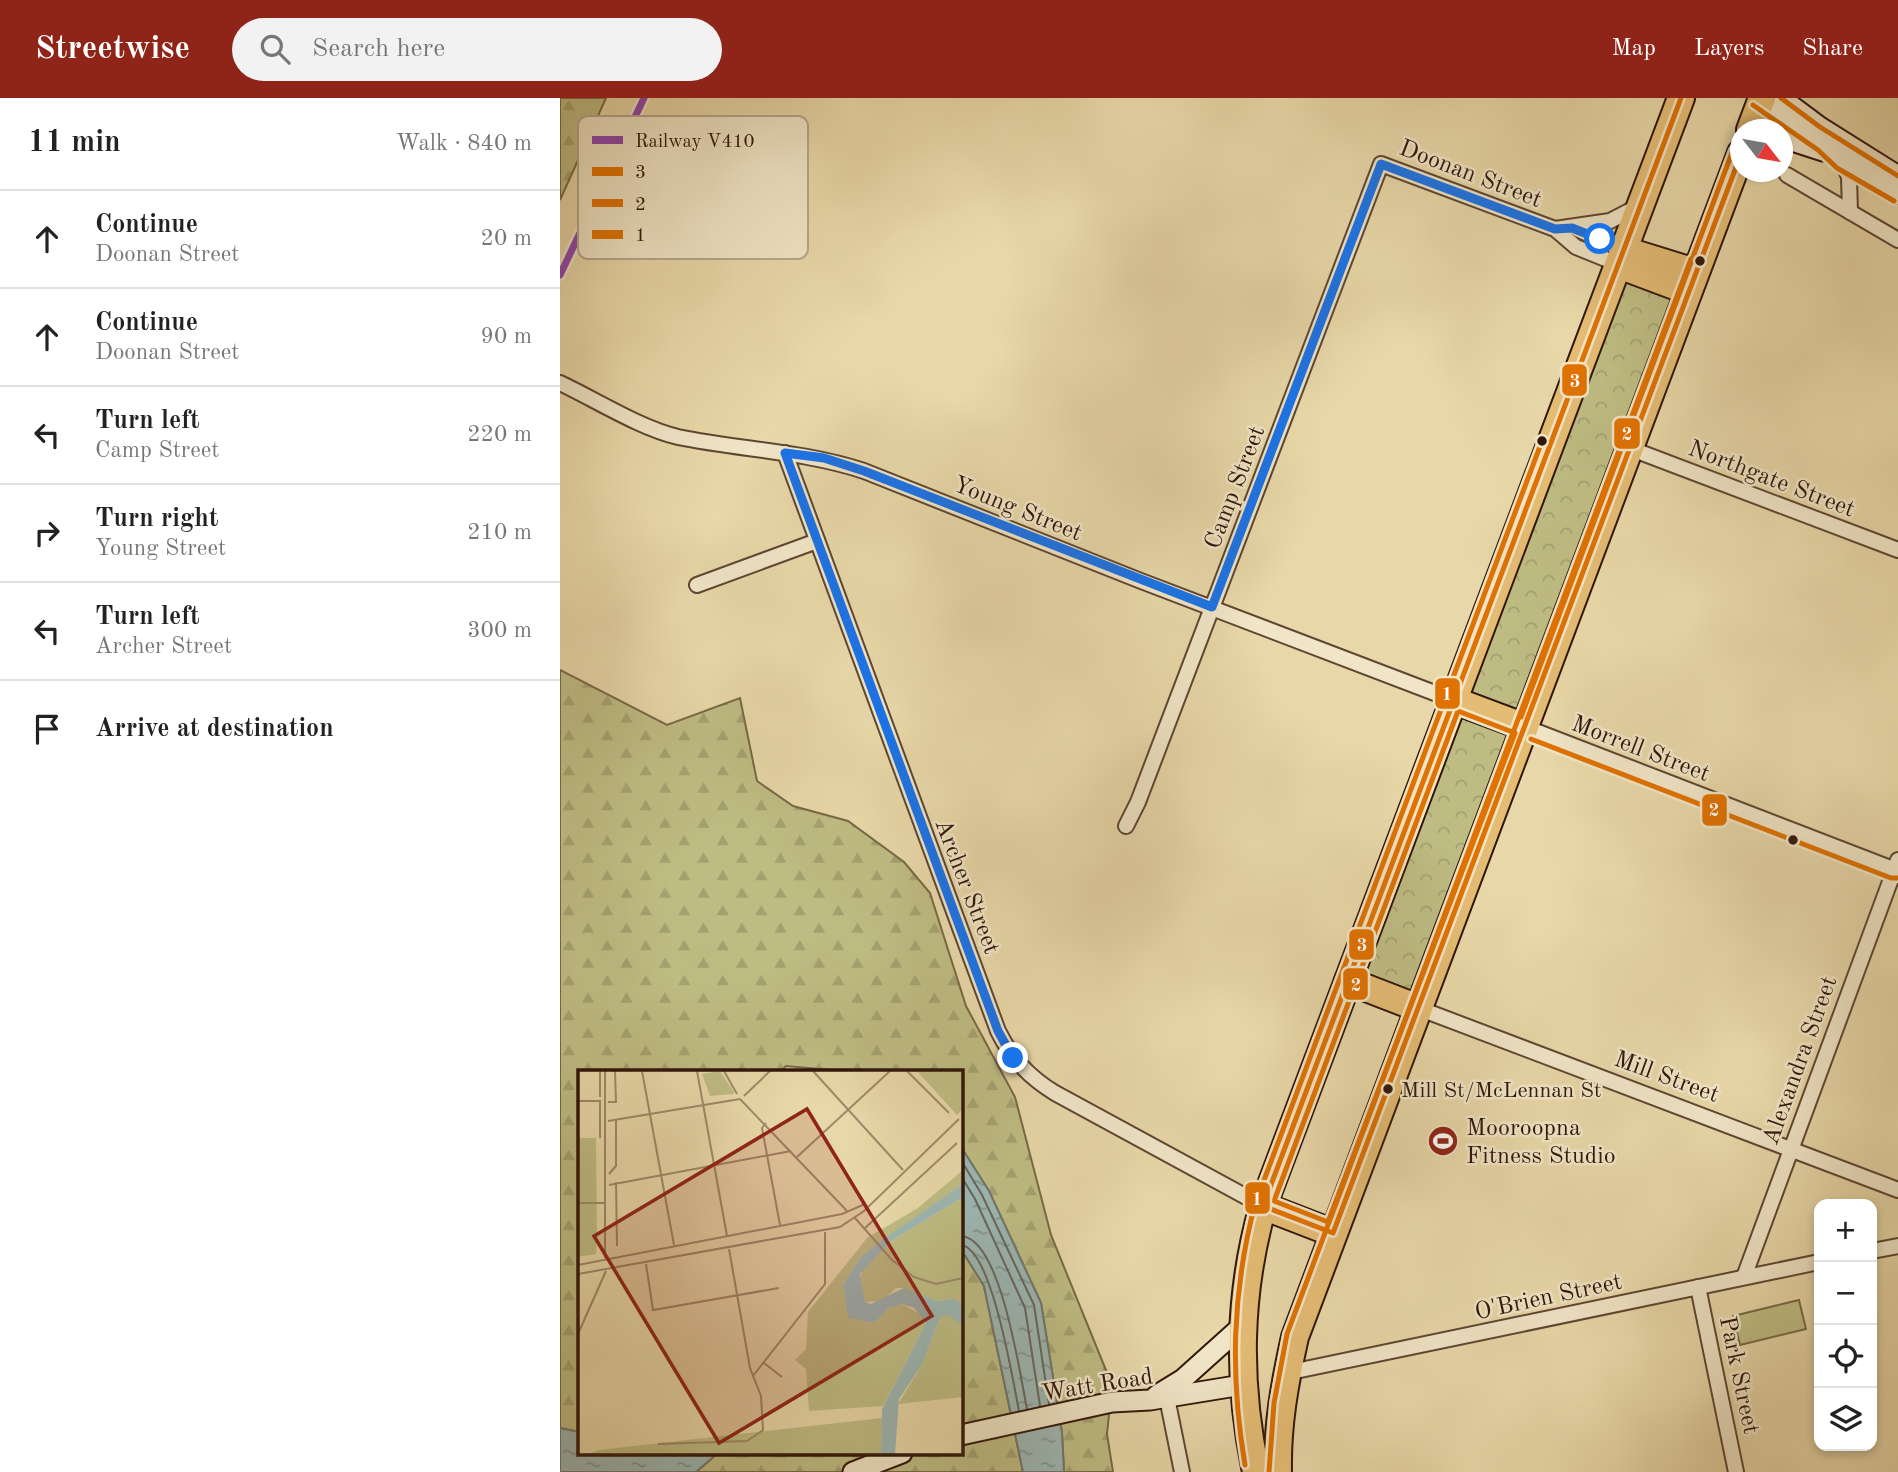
<!DOCTYPE html>
<html lang="en">
<head>
<meta charset="utf-8">
<style>
	:root { --surface:#fff; --page:#f2f2f2; --text:#222; --muted:#767676; --line:#e0e0e0; --accent:#8f2418 }
	body { margin:0; font-family:"Old Standard TT",serif; background:var(--page); color:var(--text) }
	.controls { position:absolute; right:21px; bottom:21px; display:grid; overflow:hidden; border-radius:14px; box-shadow:0 4px 10px #0003 }
	.controls button { width:63px; height:63px; display:grid; place-items:center; padding:0; border:0; border-bottom:2px solid var(--line); background:var(--surface); color:var(--text); font:35px sans-serif }
	.compass { position:absolute; left:1170px; top:21px; width:63px; height:63px; border-radius:50%; background:var(--surface); box-shadow:0 4px 10px #0003; rotate:121deg }
	.stop { position:absolute; width:21px; height:21px; margin:-16px; border:5px solid #1a73e8; border-radius:50%; background:#fff }
	.stop.end { background:#1a73e8; border-color:#fff; box-shadow:0 2px 7px #0008 }
	.list { margin:0; padding:0; list-style:none }
	h2 { display:flex; justify-content:space-between; align-items:center; height:91px; margin:0; padding:0 28px; font-size:30px }
	h2 small { font-size:23px; font-weight:400; color:var(--muted) }
	.list li { display:grid; grid-template-columns:46px 1fr auto; gap:21px; align-items:center; box-sizing:border-box; height:98px; padding:0 28px; border-top:2px solid var(--line) }
	.list b { display:block; font-size:26px; white-space:nowrap }
	.list p { margin:0; font-size:23px; white-space:nowrap; color:var(--muted) }
	.list em { font-size:23px; font-style:normal; color:var(--muted) }
	.icon { flex:none; width:38px; height:38px; fill:none; stroke:currentColor; stroke-width:2; stroke-linecap:round; stroke-linejoin:round }
	.map { position:relative; flex:none; width:1338px; height:1374px; overflow:hidden }
	header { display:flex; align-items:center; gap:42px; box-sizing:border-box; height:98px; padding:0 35px; background:var(--accent); color:#fff }
	header strong { font-size:33px }
	nav { display:flex; gap:38px; margin-inline-start:auto; font-size:24px }
	.search { width:490px; height:63px; background:var(--page); display:flex; align-items:center; gap:18px; box-sizing:border-box; padding:0 24px; border-radius:38px; color:var(--muted); font-size:26px }
	main { display:flex }
	aside { flex:1; background:var(--surface) }
	.map>svg:first-child { display:block }
</style>
</head>
<body>
<header>
<strong>Streetwise</strong>
<div class="search"><svg class="icon" aria-label="search" viewBox="0 0 24 24"><circle cx="10" cy="10" r="6"/><path d="M15 15l6 6"/></svg>Search here</div>
<nav><a>Map</a><a>Layers</a><a>Share</a></nav>
</header>
<main>
<aside>
<h2>11 min<small>Walk · 840 m</small></h2>
<ul class="list">
<li><svg class="icon" aria-label="ahead" viewBox="0 0 24 24"><path d="M12 20V5M6 11l6-6 6 6"/></svg><div><b>Continue</b><p>Doonan Street</p></div><em>20 m</em></li>
<li><svg class="icon" aria-label="ahead" viewBox="0 0 24 24"><path d="M12 20V5M6 11l6-6 6 6"/></svg><div><b>Continue</b><p>Doonan Street</p></div><em>90 m</em></li>
<li><svg class="icon" aria-label="left" viewBox="0 0 24 24"><path d="M17 20v-9H6M10 6l-5 5 5 5"/></svg><div><b>Turn left</b><p>Camp Street</p></div><em>220 m</em></li>
<li><svg class="icon" aria-label="right" viewBox="0 0 24 24"><path d="M7 20v-9h11M14 6l5 5-5 5"/></svg><div><b>Turn right</b><p>Young Street</p></div><em>210 m</em></li>
<li><svg class="icon" aria-label="left" viewBox="0 0 24 24"><path d="M17 20v-9H6M10 6l-5 5 5 5"/></svg><div><b>Turn left</b><p>Archer Street</p></div><em>300 m</em></li>
<li><svg class="icon" aria-label="arrive" viewBox="0 0 24 24"><path d="M6 21V4h12l-3 4 3 4H6"/></svg><div><b>Arrive at destination</b></div></li>
</ul>
</aside>
<div class="map">
<svg width="1338" height="1374" viewBox="0 0 1338 1374">
	<defs>
		<pattern id="forest-firs" width="22" height="20" patternUnits="userSpaceOnUse" patternTransform="scale(1.75)"><rect width="22" height="20" fill="#bebc83"/><path d="M5 1l3.5 6h-7zM16 11l3.5 6h-7z" fill="#a4a170"/></pattern>
		<pattern id="park-crowns" width="20" height="18" patternUnits="userSpaceOnUse" patternTransform="scale(1.75)"><rect width="20" height="18" fill="#bebc83"/><path d="M2 6a3 3 0 1 1 6 0M12 15a3 3 0 1 1 6 0" fill="none" stroke="#a4a170"/></pattern>
		<pattern id="water-ripples" width="26" height="14" patternUnits="userSpaceOnUse" patternTransform="scale(1.75)"><rect width="26" height="14" fill="#9cb7b3"/><path d="M2 4q2-2 4 0t4 0M15 11q2-2 4 0t4 0" fill="none" stroke="#809490"/></pattern>
	</defs>
	<rect width="100%" height="100%" fill="#e8d7a8"/>
	<filter id="stains"><feTurbulence type="fractalNoise" baseFrequency=".00286" numOctaves="4"/><feColorMatrix values="0 0 0 0 .2 0 0 0 0 .09 0 0 0 0 .02 0 0 0 .5 -.17"/></filter>
	<radialGradient id="worn" r=".72"><stop offset=".6" stop-color="#630" stop-opacity="0"/><stop offset="1" stop-color="#630" stop-opacity=".3"/></radialGradient>
	<g fill="url(#forest-firs)" stroke="#776946" stroke-width="2">
		<polygon points="0,0 46,0 0,102"/>
		<polygon points="0,572 107,627 180,600 197,683 233,708 288,723 344,764 370,795 406,908 455,999 491,1137 552,1287 547,1336 553,1374 504,1374 502,1335 481,1205 429,1093 401,1049 401,973 283,973 226,968 221,973 19,973 19,1334 0,1330"/>
		<polygon points="401,1151 424,1188 463,1374 136,1374 158,1355 401,1355"/>
	</g>
	<g fill="url(#park-crowns)" stroke="#776946" stroke-width="2">
		<polygon points="1068,178 1117,196 959,619 905,596"/>
		<polygon points="901,612 951,634 852,895 806,875"/>
	</g>
	<polygon fill="#bebc83" stroke="#776946" stroke-width="2" points="1239,1202 1246,1231 1180,1247 1173,1218"/>
	<g fill="url(#water-ripples)" stroke="#71776f" stroke-width="2">
		<polygon points="401,1049 429,1093 481,1205 502,1335 504,1374 463,1374 424,1188 401,1151"/>
		<polygon points="0,1330 19,1334 19,1355 158,1355 136,1374 0,1374"/>
	</g>
	<g fill="none" stroke-linecap="round" stroke-linejoin="round">
		<g stroke="#66665e" stroke-width="2">
			<polyline points="401,1062 422,1097 474,1207 489,1306"/>
			<polyline points="401,1078 415,1101 465,1210 480,1308"/>
			<path d="M401,1138c40,2 59,139 66,173"/>
			<path d="M401,1147c31,3 52,137 58,166"/>
		</g>
		<g stroke="#5e4632" stroke-width="18">
			<g id="street">
				<polyline points="1282,63 1289,79 1290,114"/>
				<polyline points="1227,77 1338,142"/>
				<polyline points="995,131 1050,123 1077,109"/>
				<polyline points="1017,131 1064,152"/>
				<path d="M0,285c36,17 80,45 118,54 63,13 126,14 186,34l277,110 312,119"/>
				<polyline points="1069,350 1338,452"/>
				<path d="M225,355l213,578c14,28 31,46 57,62l208,113"/>
				<polyline points="137,487 257,443"/>
				<polyline points="965,629 1338,773"/>
				<polyline points="566,728 578,704 821,66 995,131 1016,149 1058,166"/>
				<polyline points="858,910 1338,1092"/>
				<polyline points="1312,1153 1338,1148"/>
				<polyline points="1184,1179 1338,762"/>
				<polyline points="1138,1189 1176,1374"/>
				<polyline points="726,1275 1259,1164"/>
				<polyline points="607,1300 622,1374"/>
			</g>
		</g>
		<g stroke="#30160a" stroke-width="23">
			<g id="secondary">
				<polyline points="1221,0 1260,29 1338,78"/>
				<polyline points="1201,3 1264,45 1282,63 1338,95"/>
				<polyline points="1223,40 1263,53"/>
				<polyline points="597,1297 623,1281 682,1228"/>
				<polyline points="401,1337 552,1304 590,1302 682,1287"/>
				<polyline points="293,1374 342,1355"/>
			</g>
		</g>
		<g stroke="#30160a" stroke-width="30">
			<g id="highway">
				<polyline points="1190,32 1202,0"/>
				<polyline points="1064,152 1135,174"/>
				<polyline points="1064,169 1128,193"/>
				<polyline points="893,602 965,629"/>
				<polyline points="788,883 858,910"/>
				<polyline points="703,1108 773,1135"/>
				<path d="M696,1374c-19,-91 -18,-177 7,-266l418,-1108"/>
				<path d="M718,1374c-1,-47 7,-90 17,-135l446,-1184"/>
			</g>
		</g>
		<use href="#street" stroke="#f0e5c6" stroke-width="14"/>
		<use href="#secondary" stroke="#f0e5c6" stroke-width="19"/>
		<use href="#highway" stroke="#e4bc74" stroke-width="26"/>
		<g stroke="#f0e5c6" stroke-width="10">
			<g id="bus-1">
				<polyline points="1121,0 703,1108 773,1135 1181,56"/>
				<polyline points="1221,0 1260,29 1338,78"/>
			</g>
		</g>
		<g stroke="#f0e5c6" stroke-width="10">
			<g id="bus-2">
				<polyline points="1193,7 1258,52 1277,70 1334,103"/>
				<polygon points="898,613 955,635 768,1124 714,1103"/>
				<polyline points="961,619 1173,52"/>
				<polyline points="971,641 1331,780 1338,780"/>
			</g>
		</g>
		<g stroke="#f0e5c6" stroke-width="10">
			<g id="bus-3">
				<path d="M685,1367c-15,-89 -13,-173 10,-261l287,-763"/>
				<polyline points="709,1374 714,1305 727,1236 1131,161"/>
			</g>
		</g>
		<use href="#bus-1" stroke="#e07202" stroke-width="5"/>
		<use href="#bus-2" stroke="#e07202" stroke-width="5"/>
		<use href="#bus-3" stroke="#e07202" stroke-width="5"/>
		<g stroke="#f0e5c6" stroke-width="12">
			<polyline id="rail-1" points="0,177 84,0"/>
		</g>
		<use href="#rail-1" stroke="#8e44ad" stroke-width="7"/>
	</g>
	<g fill="none" stroke-linecap="round" stroke-linejoin="round">
		<polyline stroke="#1a73e8" stroke-width="9" points="453,960 438,933 225,355 264,360 304,373 652,509 821,66 995,131 1012,130 1040,141"/>
	</g>
	<defs>
		<g id="stadium-disc" transform="scale(1.575)"><circle r="9.5" fill="#8f2418" stroke="#f0e5c6"/><path d="M0-5a6.5 5 0 1 0 0 10a6.5 5 0 1 0 0-10ZM-3.5-1.8h7v3.6h-7Z" fill="#fff"/></g>
	</defs>
	<g fill-rule="evenodd">
		<use href="#stadium-disc" x="883" y="1043"/>
	</g>
	<g fill="#30160a" stroke="#f0e5c6" stroke-width="2.5">
		<circle cx="1140" cy="163" r="6"/>
		<circle cx="982" cy="343" r="6"/>
		<circle cx="1233" cy="742" r="6"/>
		<circle cx="828" cy="991" r="6"/>
	</g>
	<g text-anchor="middle" stroke-width="5" stroke-linejoin="round" paint-order="stroke">
		<g font-size="22" fill="#30160a" stroke="#f0e5c6" text-anchor="start">
			<text x="841" y="999">Mill St/McLennan St</text>
		</g>
		<g font-size="24" fill="#30160a" stroke="#f0e5c6">
			<text transform="translate(911 75) rotate(21)" y="8">Doonan Street</text>
			<text transform="translate(1212 380) rotate(21)" y="8">Northgate Street</text>
			<text transform="translate(674 389) rotate(-69)" y="8">Camp Street</text>
			<text transform="translate(458 410) rotate(22)" y="8">Young Street</text>
			<text transform="translate(1081 650) rotate(21)" y="8">Morrell Street</text>
			<text transform="translate(408 788) rotate(69)" y="8">Archer Street</text>
			<text transform="translate(1239 962) rotate(-70)" y="8">Alexandra Street</text>
			<text transform="translate(1107 978) rotate(20)" y="8">Mill Street</text>
			<text transform="translate(988 1198) rotate(-12)" y="8">O'Brien Street</text>
			<text transform="translate(1180 1277) rotate(78)" y="8">Park Street</text>
			<text transform="translate(537 1286) rotate(-9)" y="8">Watt Road</text>
		</g>
		<g font-size="24" fill="#30160a" stroke="#f0e5c6" text-anchor="start">
			<text x="906" y="1037">Mooroopna<tspan x="906" dy="28">Fitness Studio</tspan></text>
		</g>
	</g>
	<g transform="translate(18 972)">
		<rect width="385" height="385" fill="#e8d7a8"/>
		<path d="M339,1h46v38l-6,6z" fill="#bebc83"/>
		<path d="M385,100v14l-102,73 -18,28 5,33 26,5 15,-15 13,-4 22,12 2,7 -43,83 -74,5 -3,-42 -11,-9 11,-11 2,-37 59,-74 51,-30zM385,127v107l-9,-5 -17,2 -34,-13h-7l-14,13 -17,1 -6,-20 4,-15 28,-26zM370,244l15,12v71l-65,7 25,-41 17,-46zM304,348l-1,36h-292l10,-4z" fill="#bebc83"/>
		<path d="M0,68h18l1,97 -1,19 -18,3z" fill="#bebc83"/>
		<path d="M142,1l14,21v2l-24,2 -8,-22z" fill="#bebc83"/>
		<path d="M385,114v13l-72,44 -31,33 5,28 6,2 33,-16 33,13 17,-2 9,5v22l-15,-11 -8,2 -17,46 -24,36 -4,55h-14l1,-45 44,-86 -12,-15 -12,-4 -13,4 -15,15 -26,-5 -5,-33 18,-28 18,-15z" fill="#9cb7b3"/>
		<path fill="none" stroke="#9e8a69" stroke-width="2" d="M22,1v26M64,1l32,174M119,1l30,165M146,1l13,23M235,1l90,99M329,1l42,42M166,26l26,-25M162,29l108,113M0,31h23M30,32h8l-1,-31M30,51l132,-22M188,53l-4,5 18,97M22,68v-37M219,87l93,-86M31,104l7,-8v-46M38,112l1,64M31,115l182,-34M0,133h27M277,148l37,42 22,17 22,7 27,-6M286,159l93,-86M27,188v-187M68,194l7,46 126,-22M0,195l264,-51 23,-10M0,204l262,-47 24,-16 95,-92M0,264l28,-63M186,293l18,14M175,306l72,-92v-52M80,374l89,-3 16,-11 -2,-34 -11,-28 -21,-119"/>
		<path fill="#8f2418" fill-opacity="0.15" stroke="#8f2418" stroke-width="3.5" d="M229,39l125,207 -213,127 -125,-207z"/>
		<rect width="385" height="385" fill="none" stroke="#30160a" stroke-width="3.5"/>
	</g>
	<rect x="18" y="18" width="230" height="143" rx="10" fill="#f0e5c6" stroke="#b6a78e" stroke-width="2"/>
	<rect x="32" y="38" width="31" height="8" fill="#8e44ad"/>
	<rect x="32" y="69" width="31" height="9" fill="#e07202"/>
	<rect x="32" y="101" width="31" height="8" fill="#e07202"/>
	<rect x="32" y="132" width="31" height="9" fill="#e07202"/>
	<g font-size="19" fill="#30160a">
		<text x="75" y="49">Railway V410</text>
		<text x="75" y="80">3</text>
		<text x="75" y="112">2</text>
		<text x="75" y="143">1</text>
	</g>
	<g stroke="#f0e5c6" stroke-width="2.5">
		<rect x="1001" y="265" width="27" height="34" rx="7" fill="#e07202"/>
		<rect x="1053" y="319" width="28" height="33" rx="7" fill="#e07202"/>
		<rect x="874" y="579" width="27" height="33" rx="7" fill="#e07202"/>
		<rect x="1141" y="695" width="27" height="34" rx="7" fill="#e07202"/>
		<rect x="788" y="830" width="27" height="33" rx="7" fill="#e07202"/>
		<rect x="782" y="869" width="27" height="34" rx="7" fill="#e07202"/>
		<rect x="684" y="1083" width="27" height="34" rx="7" fill="#e07202"/>
	</g>
	<g font-size="19" text-anchor="middle" font-weight="bold" fill="#fff">
		<text x="1015" y="289">3</text>
		<text x="1067" y="342">2</text>
		<text x="887" y="602">1</text>
		<text x="1154" y="718">2</text>
		<text x="802" y="853">3</text>
		<text x="796" y="893">2</text>
		<text x="697" y="1107">1</text>
	</g>
	<rect width="100%" height="100%" filter="url(#stains)"/>
	<rect width="100%" height="100%" fill="url(#worn)"/>
</svg>
<div class="controls">
<button>+</button>
<button>−</button>
<button><svg class="icon" aria-label="locate" viewBox="0 0 24 24"><circle cx="12" cy="12" r="6"/><path d="M12 2v4M12 18v4M2 12h4M18 12h4"/></svg></button>
<button><svg class="icon" aria-label="layers" viewBox="0 0 24 24"><path d="M12 4l9 5-9 5-9-5zM3 14l9 5 9-5"/></svg></button>
</div>
<svg class="compass" viewBox="-18 -18 36 36"><path d="M0-13l5 13h-10z" fill="#e53935"/><path d="M0 13l5-13h-10z" fill="#767676"/></svg>
<div class="stop" style="left:1040px;top:141px"></div>
<div class="stop end" style="left:453px;top:960px"></div>
</div>
</main>
</body>
</html>
